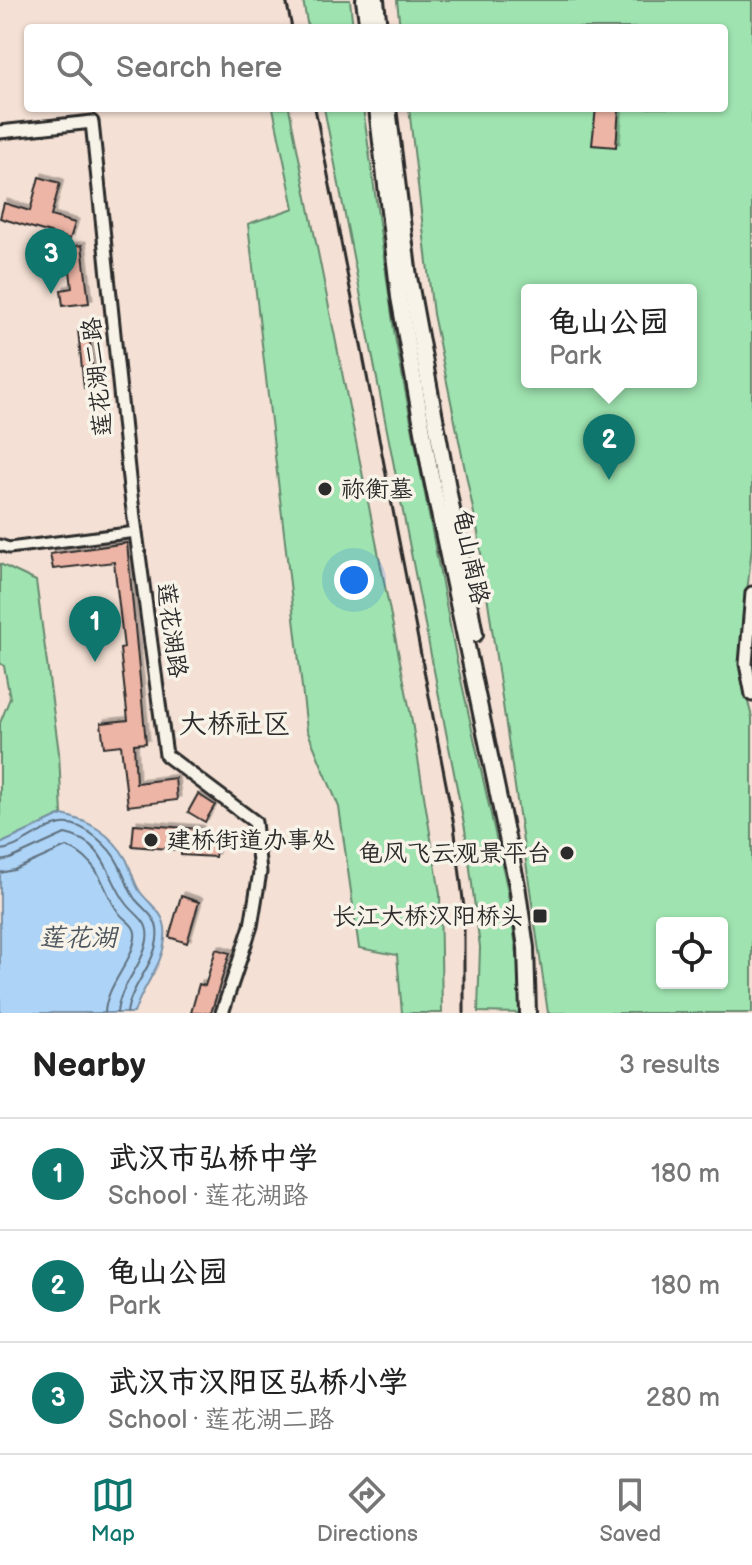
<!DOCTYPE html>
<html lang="en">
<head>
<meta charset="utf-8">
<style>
	:root { --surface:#fff; --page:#f6f6f6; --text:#222; --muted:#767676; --line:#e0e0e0; --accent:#0f766e }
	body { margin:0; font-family:"Balsamiq Sans","LXGW WenKai TC",sans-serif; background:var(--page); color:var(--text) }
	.controls { position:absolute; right:24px; bottom:24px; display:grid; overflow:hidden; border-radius:8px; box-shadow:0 2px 6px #0004 }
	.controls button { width:72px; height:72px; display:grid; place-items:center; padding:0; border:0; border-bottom:2px solid var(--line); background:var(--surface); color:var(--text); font:40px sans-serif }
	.you { position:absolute; left:354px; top:580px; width:28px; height:28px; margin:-20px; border:6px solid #fff; border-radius:50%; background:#1a73e8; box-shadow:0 0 0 12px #1a73e833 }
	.badge { display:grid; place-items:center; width:52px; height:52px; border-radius:50%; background:var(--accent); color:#fff; font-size:26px; font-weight:700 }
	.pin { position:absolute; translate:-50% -66px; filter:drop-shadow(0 2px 4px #0008) }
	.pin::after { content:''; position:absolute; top:42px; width:28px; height:24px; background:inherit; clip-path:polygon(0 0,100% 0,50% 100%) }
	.popup { position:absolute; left:521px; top:284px; width:176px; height:104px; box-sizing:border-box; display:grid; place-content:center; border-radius:8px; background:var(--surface); filter:drop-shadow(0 2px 6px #0005); font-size:26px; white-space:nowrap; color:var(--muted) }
	.popup b { font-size:30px; color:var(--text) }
	.popup::after { content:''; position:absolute; left:50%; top:100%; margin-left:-16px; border:16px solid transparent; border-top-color:var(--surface) }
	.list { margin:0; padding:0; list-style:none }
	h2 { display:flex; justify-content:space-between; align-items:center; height:104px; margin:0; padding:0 32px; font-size:34px }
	h2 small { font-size:26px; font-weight:400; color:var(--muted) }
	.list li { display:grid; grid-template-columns:52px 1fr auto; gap:24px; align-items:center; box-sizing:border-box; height:112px; padding:0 32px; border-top:2px solid var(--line) }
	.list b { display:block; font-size:30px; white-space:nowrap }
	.list p { margin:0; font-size:26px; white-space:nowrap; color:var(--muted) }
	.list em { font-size:26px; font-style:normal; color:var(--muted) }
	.icon { flex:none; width:44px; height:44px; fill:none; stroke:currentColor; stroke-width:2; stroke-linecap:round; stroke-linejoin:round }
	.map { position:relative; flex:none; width:752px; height:1013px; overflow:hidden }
	.search { position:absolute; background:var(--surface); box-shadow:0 2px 6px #0004; left:24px; right:24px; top:24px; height:88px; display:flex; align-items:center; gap:20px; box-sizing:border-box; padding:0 28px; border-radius:8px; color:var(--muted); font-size:30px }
	.sheet { height:440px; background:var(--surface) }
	nav { display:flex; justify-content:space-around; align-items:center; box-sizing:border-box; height:112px; border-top:2px solid var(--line); background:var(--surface); font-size:22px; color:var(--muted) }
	nav a { display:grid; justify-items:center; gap:4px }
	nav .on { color:var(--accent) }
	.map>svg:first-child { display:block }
</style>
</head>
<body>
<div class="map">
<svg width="752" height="1013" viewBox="0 0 752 1013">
	<defs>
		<filter id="shadow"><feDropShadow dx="3.5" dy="-3.5" stdDeviation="0" flood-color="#0004"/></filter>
	</defs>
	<rect width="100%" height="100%" fill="#f4e0d4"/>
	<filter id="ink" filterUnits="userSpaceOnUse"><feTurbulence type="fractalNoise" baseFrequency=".0125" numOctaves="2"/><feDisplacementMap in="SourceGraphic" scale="16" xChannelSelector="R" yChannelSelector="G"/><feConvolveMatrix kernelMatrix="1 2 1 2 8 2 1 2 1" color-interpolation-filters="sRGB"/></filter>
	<g filter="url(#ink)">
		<g fill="#9fe4b0" stroke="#65886e" stroke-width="2" fill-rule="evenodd">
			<polygon points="303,0 350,0 353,28 308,28"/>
			<path d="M397,0h355v546l-12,113 1,18 11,40v296h-204l-70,-480 -45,-219 -24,-206h315v-80h-324zM527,290h164v92h-164zM662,923h60v60h-60z"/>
			<polygon points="273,108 289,108 411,716 440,894 442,1013 402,1013 397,955 359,948 339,807 307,730 248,224 294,208"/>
			<polygon points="324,108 363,108 395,337 456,657 507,887 519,967 521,1013 478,1012 480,947 465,829"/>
			<polygon points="0,564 36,581 59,753 62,815 0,844 0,723 10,698 4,666 0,663"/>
		</g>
		<path fill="#add4f7" stroke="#7990a5" stroke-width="2" d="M62,815c26,5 50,19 64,44 6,11 7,24 15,34 13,16 27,22 24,46 -3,28 -23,48 -31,74h-134v-169z"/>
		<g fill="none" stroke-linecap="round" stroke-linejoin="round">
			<g stroke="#5f6f7d" stroke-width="2">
				<path d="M0,850c22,-2 40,-23 62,-26 22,-3 49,24 57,41 6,12 9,24 16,34 12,14 25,19 22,41 -4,27 -27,47 -30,73"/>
				<path d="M0,861l10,-2 55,-25c42,8 41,43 62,70 10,13 23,17 20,36 -4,26 -28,46 -30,73"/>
				<path d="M0,873l14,-3 52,-23c10,3 18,9 25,17 13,14 16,34 28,49 7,9 18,12 16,25 -4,27 -29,47 -30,75"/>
			</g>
		</g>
		<g fill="#edb5a5" stroke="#2b2b2b" stroke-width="2" filter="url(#shadow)">
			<polygon points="596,108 619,108 616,147 592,145"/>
			<polygon points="39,177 60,183 51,216 75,223 70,239 0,218 4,203 30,211"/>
			<polygon points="82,245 89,303 63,306 61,290 72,288 69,262 59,263 57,248"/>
			<polygon points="89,329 94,387 84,388 78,330"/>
			<polygon points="127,543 146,743 134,744 136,783 175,778 177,800 128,806 121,745 104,747 101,723 128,720 120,649 124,648 114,562 53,569 50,554"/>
			<polygon points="198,794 215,805 205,822 188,812"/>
			<polygon points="134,824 199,829 216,850 215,857 181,855 181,850 132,846"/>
			<polygon points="181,896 199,902 187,943 169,937"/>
			<polygon points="216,949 230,953 211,1013 191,1013 199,984 205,986"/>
		</g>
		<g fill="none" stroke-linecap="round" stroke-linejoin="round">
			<g stroke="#2b2b2b" stroke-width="15">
				<polyline id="minor" points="0,545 9,548 136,532"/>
			</g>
			<g stroke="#2b2b2b" stroke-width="17">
				<g id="tertiary">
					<polyline points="0,132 92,122 130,488 166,755 255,822 260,872 251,926 222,1013"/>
					<polyline points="752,593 746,664 752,695"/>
				</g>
			</g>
			<g stroke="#2b2b2b" stroke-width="20">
				<g id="trunk">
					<polyline points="364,0 368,28"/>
					<polyline points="376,0 379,28"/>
					<polyline points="377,108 399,297 430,470 517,885 526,948 528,1013"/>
					<polyline points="388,108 409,277 475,634"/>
				</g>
			</g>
			<use href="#minor" stroke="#f7f3e8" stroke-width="9"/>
			<use href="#tertiary" stroke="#f7f3e8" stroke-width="11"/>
			<use href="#trunk" stroke="#f7f3e8" stroke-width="14"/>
			<g stroke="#2b2b2b" stroke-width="3">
				<polyline points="286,0 292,28"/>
				<polyline points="315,108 454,825 464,908 464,1013"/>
			</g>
		</g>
	</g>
	<g fill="#2b2b2b" stroke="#f7f3e8" stroke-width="3">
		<circle cx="325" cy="489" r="8"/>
		<circle cx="151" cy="840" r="8"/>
		<circle cx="567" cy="853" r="8"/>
		<rect x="532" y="908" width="16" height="16" rx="4"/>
	</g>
	<g text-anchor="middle" stroke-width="7" stroke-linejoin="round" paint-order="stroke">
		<g font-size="24" fill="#2b2b2b" stroke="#f7f3e8">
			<text transform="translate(97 377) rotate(-96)" y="8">莲花湖二路</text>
			<text transform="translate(471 557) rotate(78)" y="8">龟山南路</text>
			<text transform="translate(172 630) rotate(82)" y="8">莲花湖路</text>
		</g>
		<g font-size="24" fill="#2b2b2b" stroke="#f7f3e8" text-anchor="start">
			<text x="341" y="497">祢衡墓</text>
			<text x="167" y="848">建桥街道办事处</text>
			<text x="551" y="861" text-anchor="end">龟风飞云观景平台</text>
			<text x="524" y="924" text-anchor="end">长江大桥汉阳桥头</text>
		</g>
		<g font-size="26" font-style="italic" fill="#4c555e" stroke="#f7f3e8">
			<text x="78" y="946">莲花湖</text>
		</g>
		<g font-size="28" fill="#2b2b2b" stroke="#f7f3e8">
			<text x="235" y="733">大桥社区</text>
		</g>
	</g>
</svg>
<div class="controls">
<button><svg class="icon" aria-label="locate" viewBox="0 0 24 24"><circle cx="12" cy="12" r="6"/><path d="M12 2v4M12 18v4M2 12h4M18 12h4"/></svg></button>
</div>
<div class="you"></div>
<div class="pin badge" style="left:95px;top:662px">1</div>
<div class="pin badge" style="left:609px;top:480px">2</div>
<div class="popup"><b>龟山公园</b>Park</div>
<div class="pin badge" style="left:51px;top:294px">3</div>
<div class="search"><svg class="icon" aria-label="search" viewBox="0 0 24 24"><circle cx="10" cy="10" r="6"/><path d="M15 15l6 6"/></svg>Search here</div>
</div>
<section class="sheet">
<h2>Nearby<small>3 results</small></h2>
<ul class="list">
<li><span class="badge">1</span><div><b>武汉市弘桥中学</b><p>School · 莲花湖路</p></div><em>180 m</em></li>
<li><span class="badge">2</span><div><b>龟山公园</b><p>Park</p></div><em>180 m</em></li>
<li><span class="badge">3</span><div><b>武汉市汉阳区弘桥小学</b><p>School · 莲花湖二路</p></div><em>280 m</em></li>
</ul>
</section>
<nav>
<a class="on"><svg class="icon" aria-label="map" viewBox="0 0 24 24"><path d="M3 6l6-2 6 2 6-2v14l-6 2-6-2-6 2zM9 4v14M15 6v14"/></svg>Map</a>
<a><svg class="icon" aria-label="directions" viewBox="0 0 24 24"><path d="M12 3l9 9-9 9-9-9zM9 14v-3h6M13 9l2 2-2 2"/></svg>Directions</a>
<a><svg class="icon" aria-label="saved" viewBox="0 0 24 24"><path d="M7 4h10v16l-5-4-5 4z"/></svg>Saved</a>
</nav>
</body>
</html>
